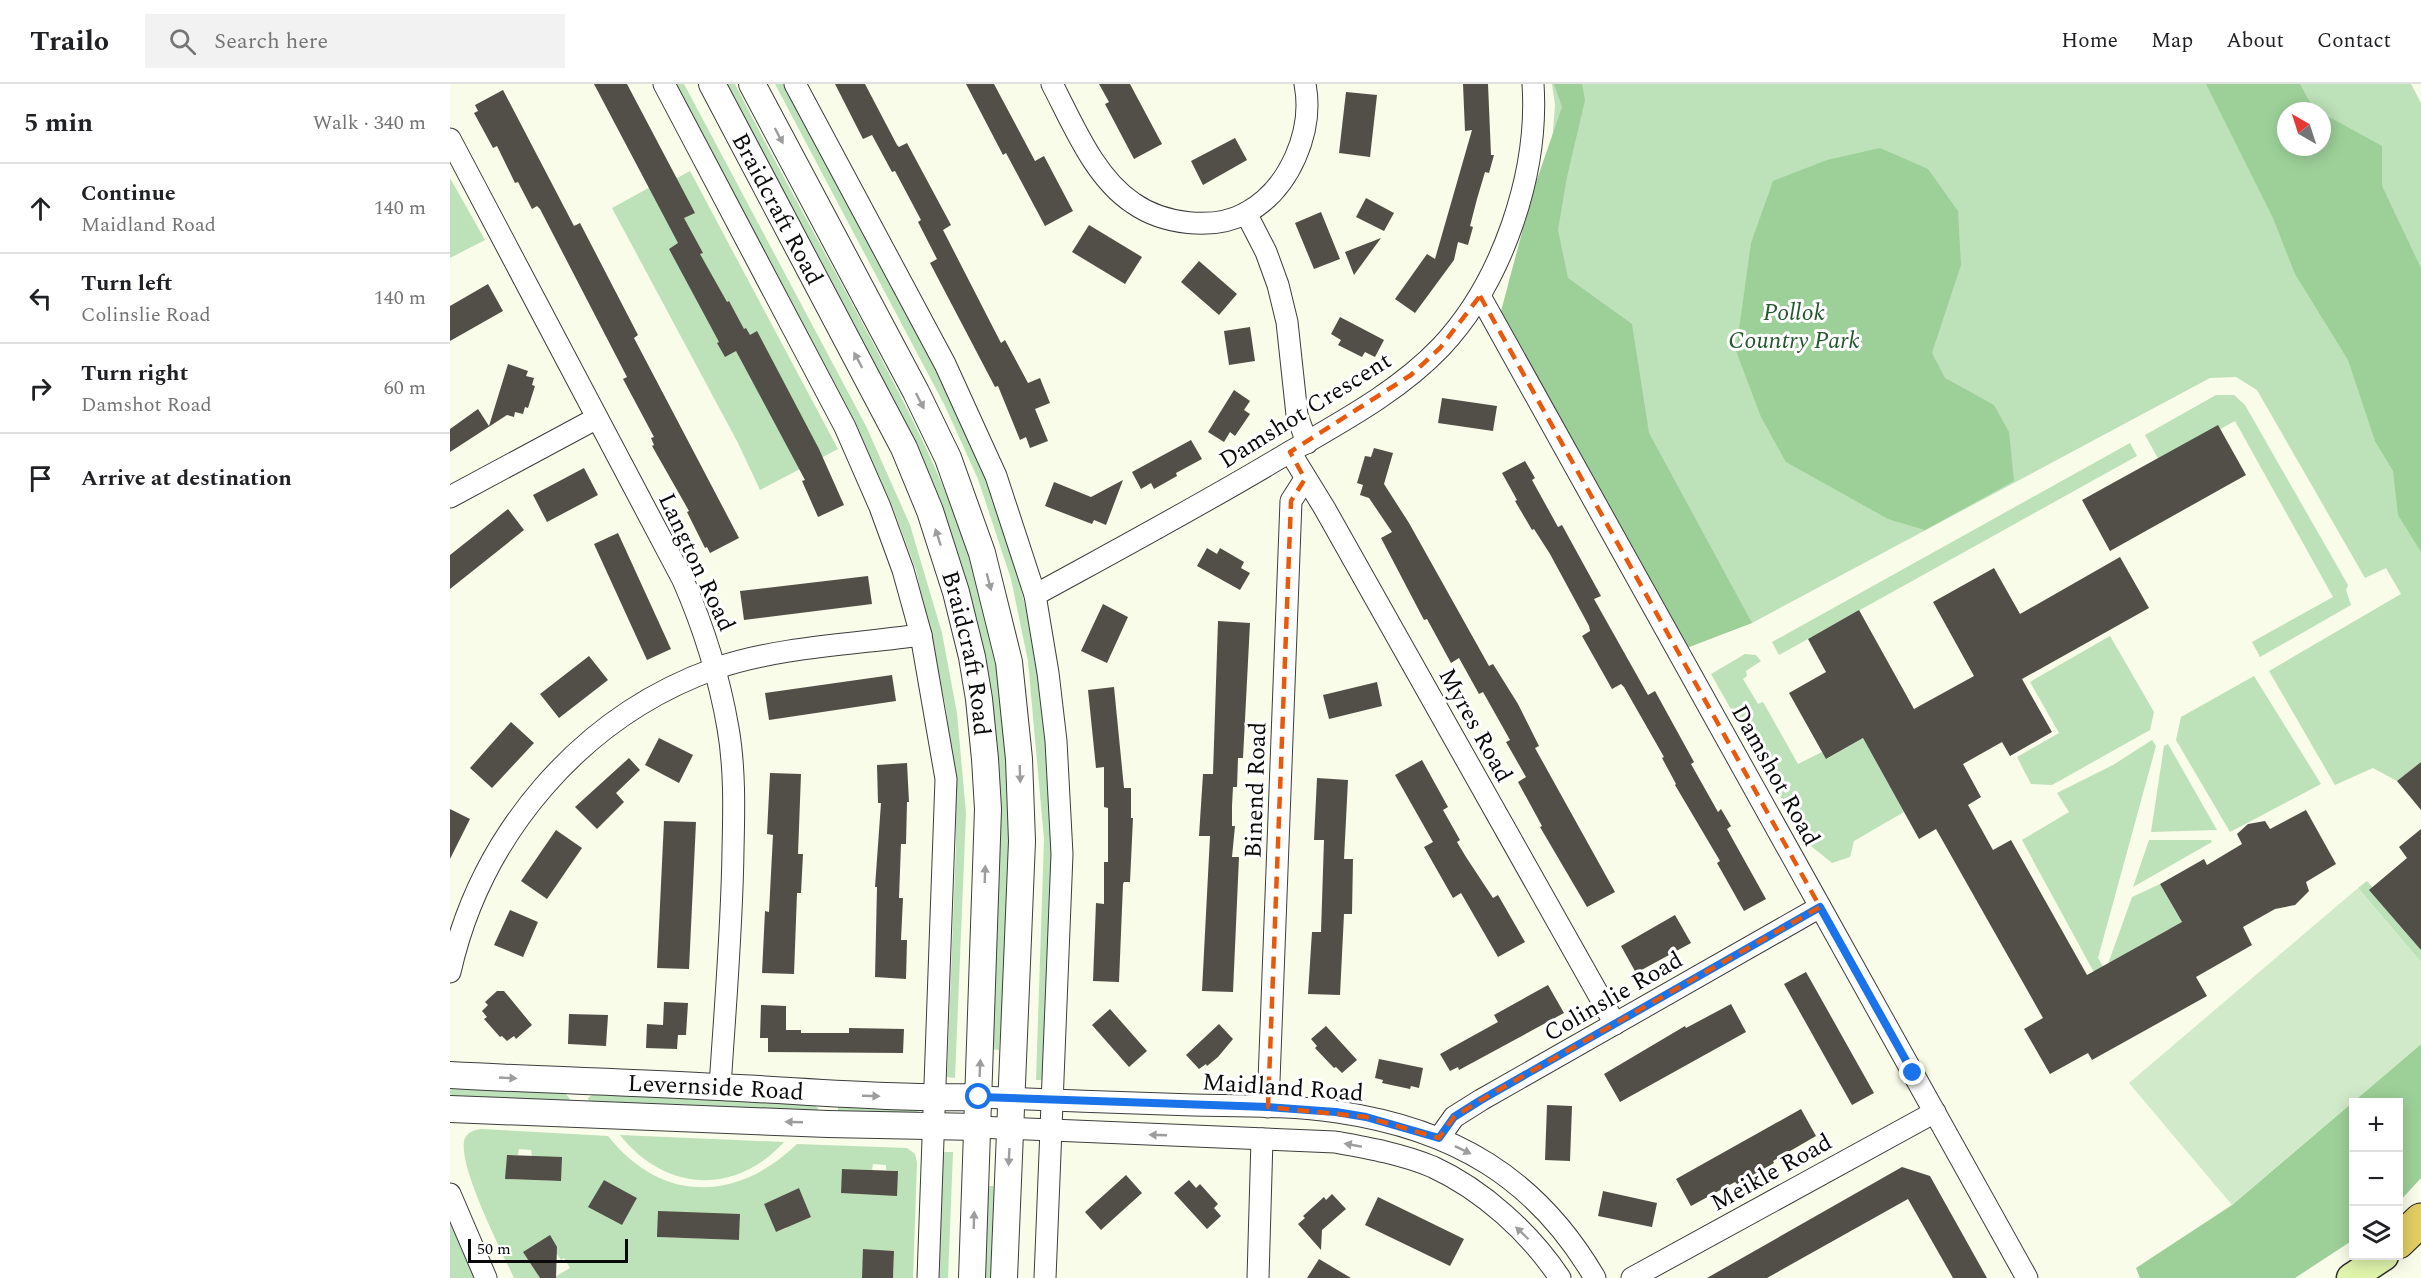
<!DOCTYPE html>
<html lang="en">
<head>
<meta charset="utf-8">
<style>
	:root { --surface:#fff; --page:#f2f2f2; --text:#202124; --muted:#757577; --line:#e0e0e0 }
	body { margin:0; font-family:Spectral,serif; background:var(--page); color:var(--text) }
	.controls { position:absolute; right:18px; bottom:18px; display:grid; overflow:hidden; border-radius:0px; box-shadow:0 3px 15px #0003 }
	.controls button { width:54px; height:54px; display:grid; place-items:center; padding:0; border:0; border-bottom:2px solid var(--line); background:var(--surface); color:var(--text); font:30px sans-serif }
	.compass { position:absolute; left:1827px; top:18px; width:54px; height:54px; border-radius:50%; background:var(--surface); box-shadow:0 3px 15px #0003; rotate:321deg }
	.scale { position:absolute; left:18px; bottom:15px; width:160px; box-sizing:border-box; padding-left:6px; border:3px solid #0a0a0a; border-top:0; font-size:16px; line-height:21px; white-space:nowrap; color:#0a0a0a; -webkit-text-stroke:4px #fff; paint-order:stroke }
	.stop { position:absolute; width:18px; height:18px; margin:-14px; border:4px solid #1a73e8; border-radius:50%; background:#fff }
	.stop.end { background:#1a73e8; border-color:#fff; box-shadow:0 2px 6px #0008 }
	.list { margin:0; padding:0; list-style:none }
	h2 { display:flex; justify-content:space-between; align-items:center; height:78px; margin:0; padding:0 24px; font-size:26px }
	h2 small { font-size:20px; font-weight:400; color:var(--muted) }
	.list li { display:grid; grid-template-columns:39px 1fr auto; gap:18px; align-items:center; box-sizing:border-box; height:90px; padding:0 24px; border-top:2px solid var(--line) }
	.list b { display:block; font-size:22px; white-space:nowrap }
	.list p { margin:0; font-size:20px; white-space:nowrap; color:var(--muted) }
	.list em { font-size:20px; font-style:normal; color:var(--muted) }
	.icon { flex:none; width:33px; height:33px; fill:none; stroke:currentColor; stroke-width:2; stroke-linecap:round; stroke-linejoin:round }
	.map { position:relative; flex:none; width:1971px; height:1194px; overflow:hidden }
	header { display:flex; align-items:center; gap:36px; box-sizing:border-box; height:84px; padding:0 30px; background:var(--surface); border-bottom:2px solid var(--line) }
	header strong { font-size:28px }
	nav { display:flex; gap:33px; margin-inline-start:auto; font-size:21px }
	.search { width:420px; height:54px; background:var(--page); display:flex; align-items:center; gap:15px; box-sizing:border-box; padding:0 21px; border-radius:0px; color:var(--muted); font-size:22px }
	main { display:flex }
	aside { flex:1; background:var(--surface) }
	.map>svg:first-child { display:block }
</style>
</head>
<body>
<header>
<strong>Trailo</strong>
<div class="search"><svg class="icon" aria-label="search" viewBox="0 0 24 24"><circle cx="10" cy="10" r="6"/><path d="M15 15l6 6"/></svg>Search here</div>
<nav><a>Home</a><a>Map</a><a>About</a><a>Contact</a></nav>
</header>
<main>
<aside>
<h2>5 min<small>Walk · 340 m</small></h2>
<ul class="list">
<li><svg class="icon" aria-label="ahead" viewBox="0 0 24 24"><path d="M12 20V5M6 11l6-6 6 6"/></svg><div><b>Continue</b><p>Maidland Road</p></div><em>140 m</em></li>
<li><svg class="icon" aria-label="left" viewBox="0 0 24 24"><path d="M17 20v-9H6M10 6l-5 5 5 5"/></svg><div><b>Turn left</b><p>Colinslie Road</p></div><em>140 m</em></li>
<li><svg class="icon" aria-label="right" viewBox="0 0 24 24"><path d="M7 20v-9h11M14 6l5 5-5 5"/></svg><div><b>Turn right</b><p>Damshot Road</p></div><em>60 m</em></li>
<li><svg class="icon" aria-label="arrive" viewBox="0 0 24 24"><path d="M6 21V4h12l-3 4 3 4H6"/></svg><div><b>Arrive at destination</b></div></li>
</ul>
</aside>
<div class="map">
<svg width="1971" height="1194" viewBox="0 0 1971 1194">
	<rect width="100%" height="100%" fill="#f9fce9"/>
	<g fill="#bde1b8" fill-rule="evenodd">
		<polygon points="224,0 234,0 416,342 460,441 492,549 507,629 516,729 505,994 497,993 506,760 503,689 496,624 466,486 443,424 408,347"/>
		<path d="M272,0h13c44,87 93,173 138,259 30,57 59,113 82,173 25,66 41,139 50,210 13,107 2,217 -6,324l-8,-1 -19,-436z"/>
		<polygon points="325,0 336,0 491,293 535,391 568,492 587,573 597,647 604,756 594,996 586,996 594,755 578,577 561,495 528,395 495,322"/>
		<path d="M1102,0h859l10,19v659l-24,19 -24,-13 -38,17 -66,-114 132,-77 -15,-26 -21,10 -108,-188 -21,-13 -26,1 -458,245 -56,20 -187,-363 42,-124 4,-51zM1836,27h36v36h-36z"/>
		<polygon points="240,87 388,365 310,406 288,359 162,124 224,90 227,94"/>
		<polygon points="0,94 35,156 0,174"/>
		<polygon points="1766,311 1784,311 1795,321 1898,501 1896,506 1901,521 1810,573 1802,558 1883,513 1785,337 1710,378 1695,351"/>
		<polygon points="1680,359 1687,372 1329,571 1322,558"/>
		<polygon points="1660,552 1704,628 1700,646 1602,701 1581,700 1567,673 1609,649 1580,598"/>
		<polygon points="1295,570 1306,571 1311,577 1296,587 1297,592 1293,595 1308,620 1313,618 1348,680 1372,668 1377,675 1413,654 1454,728 1404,757 1400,773 1382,779 1356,758 1261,590"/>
		<polygon points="1804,592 1871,700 1780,748 1726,656 1731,633"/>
		<polygon points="1702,656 1706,662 1648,874 1655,886 1646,892 1572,756 1619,728 1607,709 1663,681"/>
		<polygon points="1718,660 1767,746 1701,748 1714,662"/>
		<polygon points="1699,756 1761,756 1762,758 1683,803"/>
		<polygon points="1917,797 1954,841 1971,828 1971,878 1908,804"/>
		<polygon points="1710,800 1747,865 1735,872 1719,845 1658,880 1682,813"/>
		<polygon points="0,1005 115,1009 120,1015 119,1017 0,1015"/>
		<polygon points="142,1011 363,1020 368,1024 367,1027 139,1019 138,1014"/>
		<polygon points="388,1021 468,1024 467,1031 388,1031"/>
		<path d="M31,1045l127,7c54,68 129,66 189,8l110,4 8,6 2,9 -4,115h-20l1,-27 -30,-2 -2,29h-309l17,-10 -6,-10 -3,2 -4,-6 -23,14 6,10h-26c-11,-24 -59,-117 -49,-140 3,-6 9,-8 16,-9zM69,1065l12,1 1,6 29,25 -55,-2 1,-24h11zM423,1080l13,1v5l12,1 -57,22 2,-24 29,1zM154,1096l33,18 -15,27 -9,-5 1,-3 -25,-10zM349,1104l12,29 -26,7 2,4 -11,4 -12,-28zM272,1130l18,1 -1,25 -82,-3z"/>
		<path d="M170,1051l164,7c-49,54 -119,50 -164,-7z"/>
		<polygon points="493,1068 503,1068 498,1194 489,1194"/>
		<polygon points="534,1102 545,1102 541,1194 531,1194"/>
		<polygon points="0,1137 28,1194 0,1194"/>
	</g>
	<g fill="#9dd099">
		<polygon points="1104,0 1132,0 1135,16 1117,93 1108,146 1118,194 1182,240 1199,349 1302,539 1229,567 1050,231 1083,107 1112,23"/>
		<polygon points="1756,0 1850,0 1863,24 1868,27 1836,27 1836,63 1872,63 1872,29 1932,62 1932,102 1971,184 1971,468 1948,431 1943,387 1925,357 1898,276 1845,190 1823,134"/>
		<polygon points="1430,64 1478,85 1508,127 1511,181 1482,269 1495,294 1544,321 1559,348 1564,397 1475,446 1438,435 1336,378 1311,333 1286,267 1301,159 1323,97 1377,76"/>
		<polygon points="1971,960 1971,1094 1949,1118 1948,1018 1904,1018 1903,1156 1845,1194 1690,1194 1686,1184 1782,1121"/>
	</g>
	<polygon fill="#d1eac9" points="1908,804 1971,878 1971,960 1782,1121 1679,999"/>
	<g fill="#514f48">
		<polygon points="144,0 177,0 245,129 234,134 253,169 250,170 277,218 279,217 294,245 296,244 300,251 307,247 369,365 394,421 368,433 352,397 355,396 286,267 275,273 267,259 269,258 219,165 228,159"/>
		<polygon points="385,0 415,0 447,61 449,63 457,59 501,141 493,146 551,259 555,256 578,299 590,294 600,319 585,325 598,357 580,364 576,353 570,356 548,302 545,303 480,179 487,175 468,138 471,136 445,87 442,88 422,51 413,55"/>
		<polygon points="516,0 544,0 585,77 594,72 623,127 595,142 556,69 553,71"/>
		<polygon points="649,0 680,0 712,60 684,75 655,20 659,18"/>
		<polygon points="1013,0 1038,0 1041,71 1044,71 1039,89 1035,88 1027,115 1020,142 1023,143 1018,161 1008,158 1004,176 965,229 945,215 977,170 985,175 1022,46 1015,47"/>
		<polygon points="53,6 124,142 130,139 188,251 184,254 289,454 260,469 257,463 255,464 237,428 239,427 202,362 204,361 201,354 204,353 173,295 177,293 90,125 87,122 82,125 68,98 65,99 47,62 43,64 24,29 28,27 25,21"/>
		<polygon points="896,8 927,11 920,73 889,69"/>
		<polygon points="785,54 797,76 753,101 741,77"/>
		<polygon points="916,114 944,129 934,147 906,133"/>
		<polygon points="871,128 890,175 864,185 845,139"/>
		<polygon points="639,141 692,173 675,200 622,168"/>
		<polygon points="931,154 904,191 895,168"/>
		<polygon points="749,177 787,210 769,231 731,198"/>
		<polygon points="38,200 53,227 0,257 0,222"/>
		<polygon points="890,233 934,256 925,273 915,268 912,273 888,261 891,256 881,250"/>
		<polygon points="800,243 805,277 779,281 774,247"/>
		<polygon points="58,280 78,287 76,292 84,294 82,301 85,302 78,324 75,323 73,330 65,328 64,333 57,331 0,368 0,345 28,325 39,342"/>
		<polygon points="784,306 800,317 794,326 800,330 785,352 780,348 774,358 758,348"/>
		<polygon points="992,314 1047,322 1043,347 988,339"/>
		<polygon points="1768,341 1796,391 1660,467 1632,416"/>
		<polygon points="741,356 752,375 726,389 727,392 704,405 701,399 691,405 682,388"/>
		<polygon points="924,364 943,369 934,400 959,439 1039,582 1043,580 1068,620 1089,662 1085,664 1165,808 1137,823 1090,743 1092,742 1068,698 1076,693 1056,658 1060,656 1033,608 1029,610 1009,574 1001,579 977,535 974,536 931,454 942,448 919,414 910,411 913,401 907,399 915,372 921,373"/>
		<polygon points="1075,377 1085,394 1082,396 1108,443 1112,441 1151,512 1144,515 1198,611 1205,607 1244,678 1241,680 1268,728 1271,725 1281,742 1277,745 1316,815 1294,827 1267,779 1270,777 1225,701 1226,700 1212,674 1214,673 1174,603 1171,600 1162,605 1132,552 1140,547 1139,542 1100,470 1084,445 1082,446 1065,417 1067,416 1052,389"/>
		<polygon points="134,384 148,411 97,438 83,411"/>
		<polygon points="673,396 656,441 644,436 642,440 595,422 604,398 641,413"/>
		<polygon points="58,425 74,446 0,505 0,471"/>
		<polygon points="168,449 221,565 197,576 144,460"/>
		<polygon points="757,464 767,470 770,464 794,478 791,484 800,489 790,506 747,482"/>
		<polygon points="1670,473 1699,524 1572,595 1602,648 1560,672 1552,658 1513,680 1531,713 1518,721 1543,766 1561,756 1637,891 1732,838 1710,800 1754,775 1757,781 1792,760 1787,750 1798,740 1815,737 1820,745 1856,726 1886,780 1856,798 1859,807 1845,821 1825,825 1793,843 1802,861 1746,893 1757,912 1642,976 1638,969 1600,990 1574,945 1593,934 1486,745 1469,755 1413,654 1376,675 1339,609 1376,588 1358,555 1409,526 1464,625 1524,592 1483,518 1544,484 1570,530"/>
		<polygon points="418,492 422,520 294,536 290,507"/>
		<polygon points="653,520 678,533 657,579 631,567"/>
		<polygon points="768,537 800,539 793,674 788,674 787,703 783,703 782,722 782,742 785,742 782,773 789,773 783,908 752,907 760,752 749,752 753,690 763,690"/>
		<polygon points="139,572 158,596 109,634 90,610"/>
		<polygon points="442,591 446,617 319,636 315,609"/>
		<polygon points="927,598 932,622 879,635 873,611"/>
		<polygon points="664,603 674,704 681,704 681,734 683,734 680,798 674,798 673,800 669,898 643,897 646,819 654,820 654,778 658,778 658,724 654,723 654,683 646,684 638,606"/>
		<polygon points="61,638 84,659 42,704 20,684"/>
		<polygon points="209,654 243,671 229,699 195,681"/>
		<polygon points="179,674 190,686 166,709 174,718 147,745 125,723"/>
		<polygon points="972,676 998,723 993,726 1010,756 1007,758 1016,773 1043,814 1048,811 1075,858 1048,873 1011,809 1003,814 974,763 983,758 945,691"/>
		<polygon points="1971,678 1971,726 1947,697"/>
		<polygon points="457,679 459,718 457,718 456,760 451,760 449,814 453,814 451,856 457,856 456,895 425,893 427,803 425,803 431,719 428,719 427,681"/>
		<polygon points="320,689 351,690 348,770 353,770 351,809 347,809 344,890 312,889 315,827 319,828 323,751 317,750"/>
		<polygon points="867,694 898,696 894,775 903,775 902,830 894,830 890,911 858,910 862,848 871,848 874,756 864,756"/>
		<polygon points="0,725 20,735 0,775"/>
		<polygon points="214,737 246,738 239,885 207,884"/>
		<polygon points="1971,745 1971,866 1919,806 1957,774 1949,763"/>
		<polygon points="106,746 132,764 97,815 71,797"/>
		<polygon points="60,826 88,838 73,873 44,861"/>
		<polygon points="1225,831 1241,859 1186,889 1171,862"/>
		<polygon points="1356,888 1424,1009 1402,1021 1334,900"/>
		<polygon points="1098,901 1114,929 1009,986 1008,983 1000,987 990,970 1048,938 1044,931"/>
		<polygon points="47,907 54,907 82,941 66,955 64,952 57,957 52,952 50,953 34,935 37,933 32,927 38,921 35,918"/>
		<polygon points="214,918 238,919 236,951 228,951 227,965 196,964 197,940 213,941"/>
		<polygon points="1281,920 1296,948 1170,1018 1154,990 1235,942 1236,944"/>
		<polygon points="311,921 336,922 336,946 351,946 351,949 399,949 399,944 454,945 453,969 318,968 318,954 310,954"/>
		<polygon points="660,925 697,967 679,983 642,941"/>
		<polygon points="119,930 158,931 156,962 118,960"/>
		<polygon points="769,940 783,955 768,973 757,982 756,980 749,985 736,971"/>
		<polygon points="876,942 907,976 892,989 886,983 884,984 865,964 867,962 861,955"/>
		<polygon points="929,975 973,984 969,1004 961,1002 960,1005 932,999 933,996 925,994"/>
		<polygon points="1097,1021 1122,1022 1120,1077 1095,1076"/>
		<polygon points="1351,1025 1366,1052 1323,1077 1324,1079 1287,1100 1285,1098 1241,1122 1226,1095"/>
		<polygon points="57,1071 112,1073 111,1097 55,1095"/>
		<polygon points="1452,1083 1480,1092 1537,1194 1503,1194 1458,1115 1317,1194 1257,1194"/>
		<polygon points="392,1085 448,1087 447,1112 391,1109"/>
		<polygon points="676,1091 692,1109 651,1146 635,1128"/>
		<polygon points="154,1096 187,1114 172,1141 138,1123"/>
		<polygon points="739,1096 746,1104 750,1100 768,1120 764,1124 771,1132 757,1145 724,1109"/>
		<polygon points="349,1104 361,1133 326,1148 314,1120"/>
		<polygon points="1153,1107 1207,1119 1202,1143 1148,1132"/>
		<polygon points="882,1110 896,1125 872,1146 871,1166 848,1140 855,1134 853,1132 874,1113 876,1116"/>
		<polygon points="928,1113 1014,1155 1000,1182 915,1141"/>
		<polygon points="208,1127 290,1130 289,1156 207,1153"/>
		<polygon points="100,1151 107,1163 106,1194 90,1194 73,1168"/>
		<polygon points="413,1165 444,1167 443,1194 412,1194"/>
		<polygon points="869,1175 901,1194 857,1194"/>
	</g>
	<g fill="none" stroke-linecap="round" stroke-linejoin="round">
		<g stroke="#3d3d3d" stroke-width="23">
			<g id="minor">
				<polyline points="214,0 395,343 430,423 453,486 471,551 496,695 478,1194"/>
				<polyline points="345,0 495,280 546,392 585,511 598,589 606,657 612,770 595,1194"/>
				<path d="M602,0c21,40 42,93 81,119 30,21 80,28 113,10 44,-24 68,-82 59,-129"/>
				<path d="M0,55l233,441c21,48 36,96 45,148 7,40 6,82 5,122 -1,79 -8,158 -13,237"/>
				<polyline points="796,129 816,168 828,201 837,238 847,331 857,359"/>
				<polyline points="1030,212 1577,1194"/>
				<polyline points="840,368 875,425 1165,940"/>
				<polyline points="0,413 147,334"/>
				<path d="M585,511c84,-46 170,-92 253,-142 53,-31 110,-61 153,-106 61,-65 98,-173 92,-263"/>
				<path d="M0,888c31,-138 131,-255 264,-303 62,-22 142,-25 207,-34"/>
				<path d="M529,1013c71,3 143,6 214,8 48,1 97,0 145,7 115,17 198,65 257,166"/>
				<polyline points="818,1023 841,417 855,395"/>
				<path d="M528,1043l357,15c33,6 67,12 98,25 50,23 97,66 127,111"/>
				<polyline points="989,1054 1004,1033 1031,1016 1370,823"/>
				<polyline points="0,1110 36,1194"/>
				<polyline points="808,1194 812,1055"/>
				<polyline points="1182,1194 1485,1028"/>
			</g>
		</g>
		<g stroke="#3d3d3d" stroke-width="28">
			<g id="tertiary">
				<path id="s1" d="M262,0l192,364 26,63 26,81 16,65 7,42 6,60 3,50 -16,469"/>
				<polyline points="302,0 466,308 498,374 532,469 559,578 569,675 572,757 554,1194"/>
				<path id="s2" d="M0,991c90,5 180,7 269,12 87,4 173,12 260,10"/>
				<polyline points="0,1025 378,1040 528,1043"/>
			</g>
		</g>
		<g stroke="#2c2c2c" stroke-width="31">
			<polyline id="secondary" points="1901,1194 1934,1172"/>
		</g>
		<g stroke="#1b1b1b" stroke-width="35">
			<polyline id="motorway" points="1948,1158 1971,1136"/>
		</g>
		<use href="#minor" stroke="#fff" stroke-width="21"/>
		<use href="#tertiary" stroke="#fff" stroke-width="26"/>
		<use href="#secondary" stroke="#e0f4ac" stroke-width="28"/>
		<use href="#motorway" stroke="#e1cd62" stroke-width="33"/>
	</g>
	<defs><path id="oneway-solid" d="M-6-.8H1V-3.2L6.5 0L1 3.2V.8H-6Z" transform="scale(1.5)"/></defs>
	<g fill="#9d9d9d">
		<use href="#oneway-solid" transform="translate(329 52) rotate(62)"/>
		<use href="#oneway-solid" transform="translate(408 276) rotate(-118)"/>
		<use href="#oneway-solid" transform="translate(470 317) rotate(63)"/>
		<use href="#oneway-solid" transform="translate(488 453) rotate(-108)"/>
		<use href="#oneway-solid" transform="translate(539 498) rotate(75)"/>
		<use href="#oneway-solid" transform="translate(570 690) rotate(88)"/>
		<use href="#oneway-solid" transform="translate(535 790) rotate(-88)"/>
		<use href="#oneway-solid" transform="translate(530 984) rotate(-87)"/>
		<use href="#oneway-solid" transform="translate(58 994) rotate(3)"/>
		<use href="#oneway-solid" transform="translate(421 1012) rotate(2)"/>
		<use href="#oneway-solid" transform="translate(344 1038) rotate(-178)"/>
		<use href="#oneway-solid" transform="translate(708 1051) rotate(-178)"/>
		<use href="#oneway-solid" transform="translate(903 1061) rotate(-169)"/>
		<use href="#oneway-solid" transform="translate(1013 1066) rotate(26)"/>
		<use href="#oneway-solid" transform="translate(559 1073) rotate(93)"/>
		<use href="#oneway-solid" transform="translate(524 1136) rotate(-88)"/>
		<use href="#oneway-solid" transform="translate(1072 1149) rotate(-136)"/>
	</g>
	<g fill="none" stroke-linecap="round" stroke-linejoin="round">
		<polyline stroke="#1a73e8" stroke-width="8" points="529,1013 818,1023 886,1028 916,1033 989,1054 1004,1033 1031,1016 1370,823 1463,989"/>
	</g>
	<path fill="none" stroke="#e8590c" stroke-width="4.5" stroke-dasharray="12 8" stroke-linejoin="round" d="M1030,212l340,611 -339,193 -27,17 -15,21 -73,-21 -98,-10 23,-606 14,-22 -15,-27 121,-77 29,-27z"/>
	<g text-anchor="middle" stroke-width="6" stroke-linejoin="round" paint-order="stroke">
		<g font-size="24" fill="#0a0a0a" stroke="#fff">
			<text dy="8" stroke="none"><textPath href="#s1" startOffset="141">Braidcraft Road</textPath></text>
			<text transform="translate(855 326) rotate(-32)" y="8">Damshot Crescent</text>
			<text transform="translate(247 478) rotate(65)" y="8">Langton Road</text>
			<text dy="8" stroke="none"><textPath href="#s1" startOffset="627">Braidcraft Road</textPath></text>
			<text transform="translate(1026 641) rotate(61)" y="8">Myres Road</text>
			<text transform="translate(1326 691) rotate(61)" y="8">Damshot Road</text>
			<text transform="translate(805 706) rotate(-88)" y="8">Binend Road</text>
			<text transform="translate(1163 912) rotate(-30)" y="8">Colinslie Road</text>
			<text transform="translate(833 1003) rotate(4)" y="8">Maidland Road</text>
			<text dy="8" stroke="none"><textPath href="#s2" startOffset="266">Levernside Road</textPath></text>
			<text transform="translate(1321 1088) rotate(-29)" y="8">Meikle Road</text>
		</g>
		<g font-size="24" font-style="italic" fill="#24582d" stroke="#fff">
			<text x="1344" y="236">Pollok<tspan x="1344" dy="28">Country Park</tspan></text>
		</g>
	</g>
</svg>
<div class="controls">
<button>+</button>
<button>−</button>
<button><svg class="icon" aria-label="layers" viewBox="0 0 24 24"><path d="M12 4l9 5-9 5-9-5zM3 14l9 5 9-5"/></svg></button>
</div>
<svg class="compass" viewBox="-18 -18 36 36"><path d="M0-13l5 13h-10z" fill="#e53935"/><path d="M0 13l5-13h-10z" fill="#757577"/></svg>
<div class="scale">50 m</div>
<div class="stop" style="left:529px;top:1013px"></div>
<div class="stop end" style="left:1463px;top:989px"></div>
</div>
</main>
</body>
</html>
